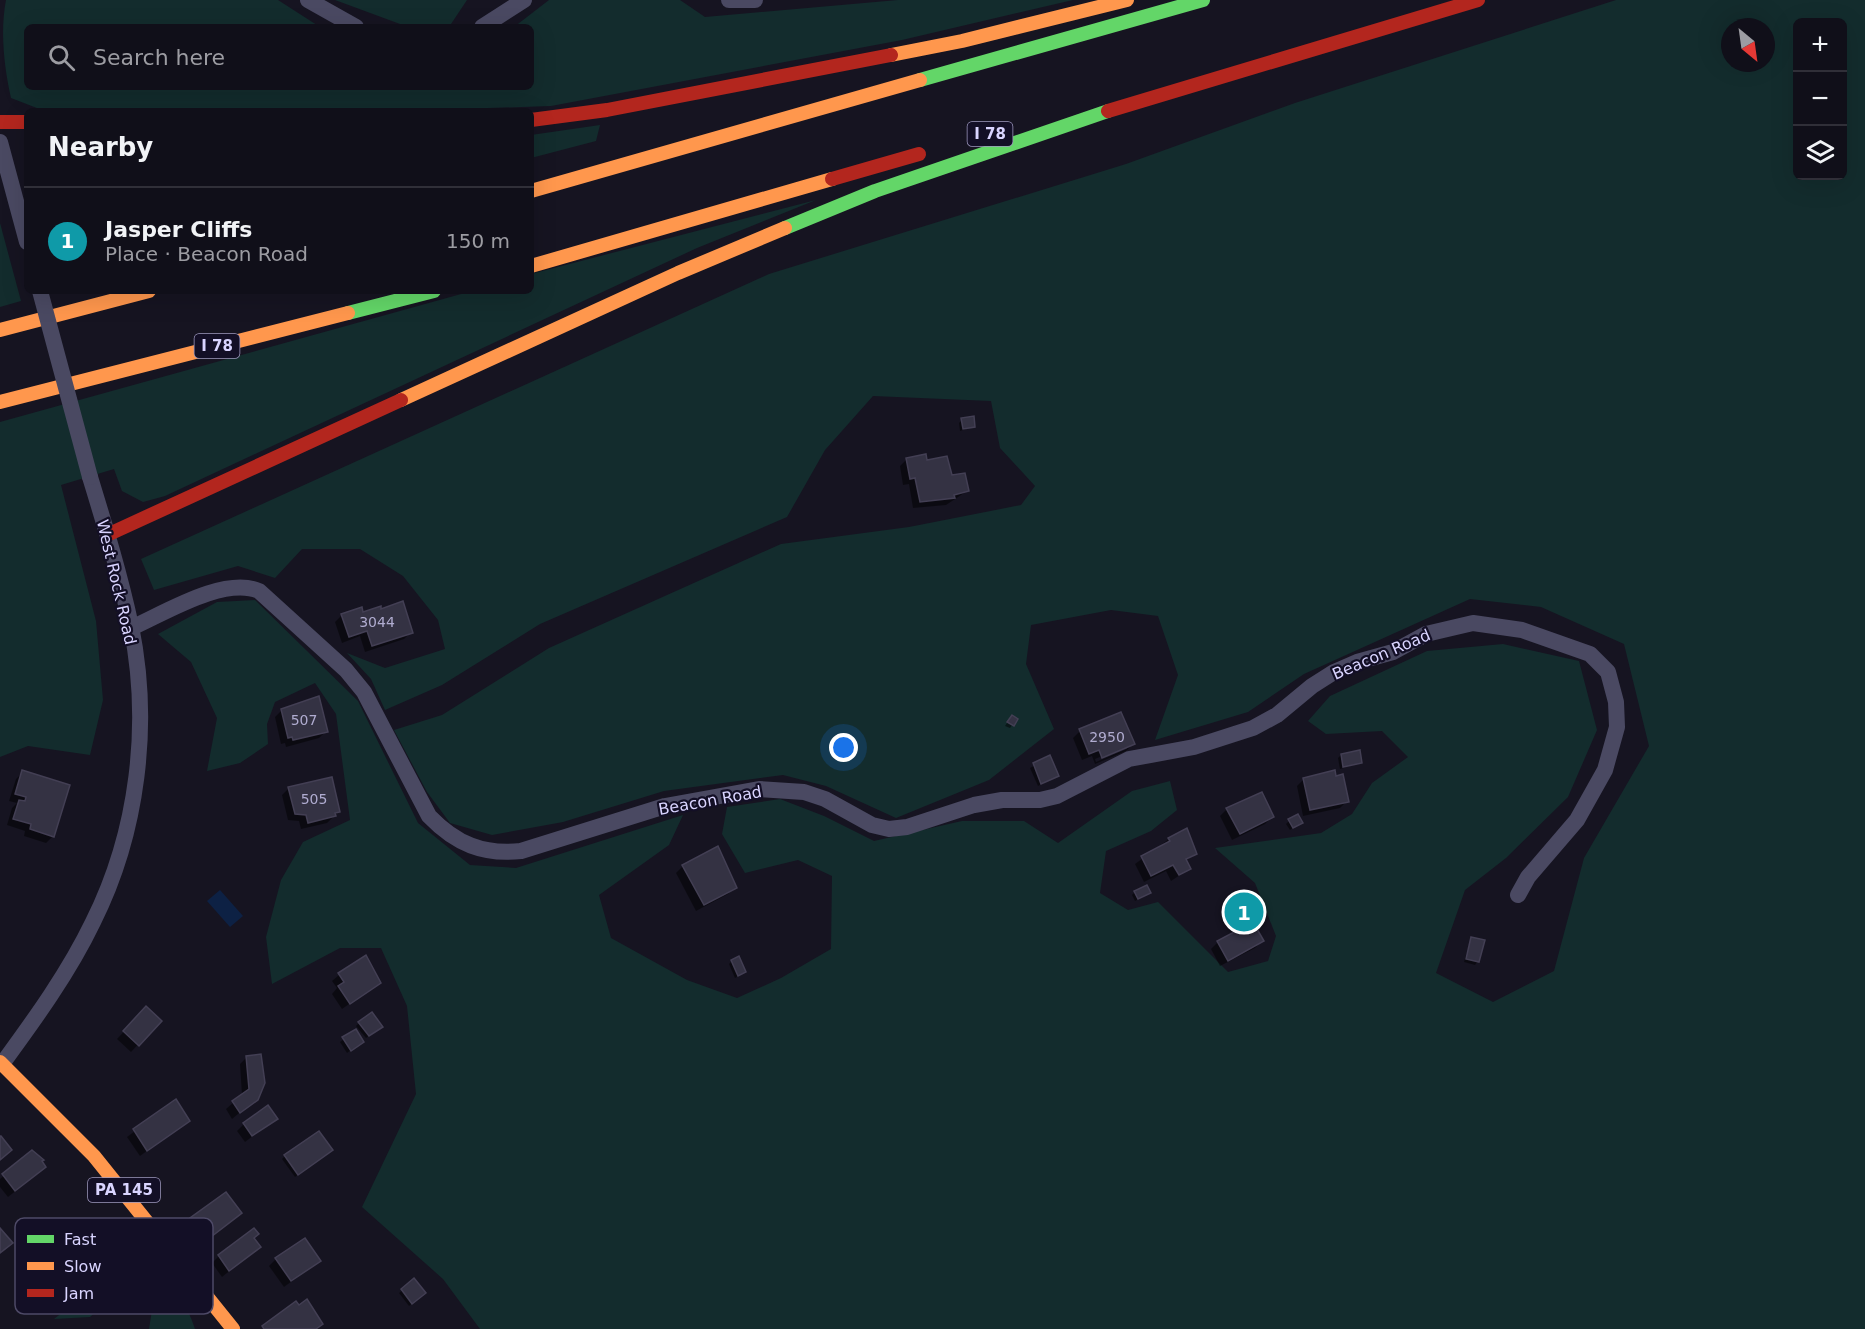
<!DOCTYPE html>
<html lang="en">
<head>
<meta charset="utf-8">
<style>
	:root { --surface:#100f19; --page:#1e1d26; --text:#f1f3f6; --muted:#9c9ca2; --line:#302f38; --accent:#9591b1 }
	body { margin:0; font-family:"DejaVu Sans",sans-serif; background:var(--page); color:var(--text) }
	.controls { position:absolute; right:18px; top:18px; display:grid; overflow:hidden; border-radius:9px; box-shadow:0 6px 24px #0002 }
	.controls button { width:54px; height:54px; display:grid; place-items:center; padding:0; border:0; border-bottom:2px solid var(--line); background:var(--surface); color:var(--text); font:30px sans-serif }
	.compass { position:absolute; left:1721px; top:18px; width:54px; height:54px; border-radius:50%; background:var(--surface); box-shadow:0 6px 24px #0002; rotate:151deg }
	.you { position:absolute; left:844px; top:748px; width:21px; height:21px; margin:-15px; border:4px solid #fff; border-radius:50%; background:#1a73e8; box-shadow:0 0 0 9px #1a73e833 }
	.badge { display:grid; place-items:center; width:39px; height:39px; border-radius:50%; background:var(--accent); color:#fff; font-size:20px; font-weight:700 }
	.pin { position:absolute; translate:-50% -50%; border:3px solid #fff; box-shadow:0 2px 6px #0006 }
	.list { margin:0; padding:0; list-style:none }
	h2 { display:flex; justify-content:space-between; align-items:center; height:78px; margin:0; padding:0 24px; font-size:26px }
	h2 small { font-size:20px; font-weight:400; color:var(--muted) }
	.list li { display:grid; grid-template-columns:39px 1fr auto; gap:18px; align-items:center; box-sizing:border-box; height:108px; padding:0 24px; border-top:2px solid var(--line) }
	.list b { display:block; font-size:22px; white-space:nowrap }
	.list p { margin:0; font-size:20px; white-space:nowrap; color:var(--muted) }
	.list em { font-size:20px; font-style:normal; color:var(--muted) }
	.icon { flex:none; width:33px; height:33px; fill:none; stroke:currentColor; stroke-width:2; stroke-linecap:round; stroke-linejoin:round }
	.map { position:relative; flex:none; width:1865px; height:1329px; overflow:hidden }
	.search { position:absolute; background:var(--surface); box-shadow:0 6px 24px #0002; left:24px; top:24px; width:510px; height:66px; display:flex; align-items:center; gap:15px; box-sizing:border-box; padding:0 21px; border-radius:9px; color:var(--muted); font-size:22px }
	.panel { position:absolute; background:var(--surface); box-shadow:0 6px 24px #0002; left:24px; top:108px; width:510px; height:186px; border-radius:9px }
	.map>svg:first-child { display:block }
</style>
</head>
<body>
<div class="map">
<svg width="1865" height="1329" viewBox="0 0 1865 1329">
	<rect width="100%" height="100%" fill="#161421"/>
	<g fill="#132c2d" fill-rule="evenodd">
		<path d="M6,0h272l42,27h-293v60h504v-60h-17l35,-27h131l25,17 193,-17h175l-171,40 -351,66 -154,5 -355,-1 -31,-12c-7,-31 -11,-67 -5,-98z"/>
		<polygon points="335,0 467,0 451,24 400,24"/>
		<path d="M1616,0h249v1329h-1385l-37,-50 -81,-72 54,-113 -9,-88 -26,-58h-41l-68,36 -6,-47 15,-57 22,-38 47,-22 -14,-106 -21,-31 -40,19 -8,22 1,20 -28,19 -33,8 10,-53 -26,-56 -33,-28 59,-32 38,-2 103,101 60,122 52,42 46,3 167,-53 -14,30 -70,50 12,43 76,42 50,18 44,-20 50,-29 1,-73 -34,-16 -53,13 -23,-39 5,-27 53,-8 44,17 50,25 88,-20h62l34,22 74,-52 38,-10 7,29 -26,21 -45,20 -6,42 28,17 30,-8 70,70 40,-11 8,-25 -21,-53 -40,-35 106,-15 31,-19 20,-31 36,-26 -26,-26 -56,3 -18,-13 22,-25 97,-45 76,-7 76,17 18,69 -29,67 -62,61 -41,32 -29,83 57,29 61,-31 30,-113 65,-112 -25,-102 -83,-37 -71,-8 -166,75 -56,38 -93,28 23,-65 -20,-59 -47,-6 -80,15 -5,39 28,65 -65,51 -93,38 -70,-32 -43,-11 -119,16 -101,31 -71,13 -42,-12 -23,-31 -33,-62 48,-15 107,-67 232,-104 128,-17 112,-22 14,-19 -35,-38 -9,-47 -118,-5 -48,54 -38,67 -247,107 -98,61 -57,25 -14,-31 -24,-26 38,15 60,-19 -7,-29 -35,-44 -43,-27h-58l-27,29 -37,-12 -84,24 -13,-31 628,-285 357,-110 169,-61zM1798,22h44v154h-44zM1730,27h36v36h-36z"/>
		<polygon points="600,125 596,141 531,158 531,135"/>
		<polygon points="816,200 697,248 165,496 143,502 122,491 114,469 61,485 96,621 103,700 90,755 28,746 0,757 0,422 472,291 531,291 531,274"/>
		<polygon points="0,223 21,301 0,307"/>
		<path d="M140,1262c24,19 46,36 55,67h-46l4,-25 -32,-14 -31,27 -36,2 43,-33z"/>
	</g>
	<polygon fill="#0d2144" points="220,890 243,916 230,927 207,901"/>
	<g fill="#0007" fill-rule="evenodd">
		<polygon points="962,420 974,426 960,431 959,423"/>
		<polygon points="907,459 951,477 967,491 946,505 913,508 909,484 903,485 900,466"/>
		<polygon points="381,610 411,632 404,639 365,652 360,636 342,643 335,622 342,615"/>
		<polygon points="282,710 326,731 319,738 286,747 285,743 281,744 275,717"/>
		<path d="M1120,713l13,31 -7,7 -31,13 -3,-8 -10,4 -9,-22 7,-7zM1127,746v3l-31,13 -1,-3z"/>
		<polygon points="1009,720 1016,720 1010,728 1005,726"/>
		<polygon points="1341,755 1360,763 1340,769 1338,758"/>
		<polygon points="1050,757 1057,776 1038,786 1030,768"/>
		<polygon points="23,772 53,836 46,843 24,836 25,831 7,825 12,808 17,803 9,801 16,779"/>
		<polygon points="1304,779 1347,801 1340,808 1303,816 1297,786"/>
		<polygon points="289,788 338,812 327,823 301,829 299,821 288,820 282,795"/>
		<polygon points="1227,809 1272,817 1265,824 1232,840 1220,816"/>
		<polygon points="1289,821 1301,822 1290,830 1286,824"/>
		<polygon points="1169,839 1195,853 1185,861 1189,869 1171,881 1166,871 1144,882 1135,864"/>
		<polygon points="683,866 735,887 728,894 696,911 676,873"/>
		<polygon points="1135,892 1149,893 1135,901 1132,895"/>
		<polygon points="1471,939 1478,961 1475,965 1464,962"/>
		<polygon points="1262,941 1255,948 1220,966 1211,949 1218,942"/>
		<polygon points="732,961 745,972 735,978 729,964"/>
		<polygon points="339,975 379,983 342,1009 332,994 337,988 332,981"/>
		<polygon points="146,1008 160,1021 131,1052 117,1039"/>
		<polygon points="359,1023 378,1029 366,1038 356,1026"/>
		<polygon points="355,1031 362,1042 347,1053 340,1042"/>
		<polygon points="247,1057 256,1099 232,1119 226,1109 242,1095 240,1064"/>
		<polygon points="175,1101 188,1121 140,1156 127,1137"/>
		<polygon points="276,1119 245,1142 237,1131 244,1124"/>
		<polygon points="32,1152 37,1174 8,1197 0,1187 0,1179"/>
		<polygon points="328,1153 295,1177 282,1159 285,1156"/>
		<polygon points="240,1213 199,1246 184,1226 191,1219"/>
		<polygon points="253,1238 259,1247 222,1277 212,1263 219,1256"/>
		<polygon points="276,1259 319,1261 284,1287 269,1266"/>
		<polygon points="414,1281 421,1296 409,1306 399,1293"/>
	</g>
	<g fill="#343243" stroke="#433f54" stroke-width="1.5">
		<polygon points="974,416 975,427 963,429 961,418"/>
		<polygon points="926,454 927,460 947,456 952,475 965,473 969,491 954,495 955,498 920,502 915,478 910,479 906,458"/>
		<polygon points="403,601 413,633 372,646 367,631 349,637 341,614 362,607 363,612 381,606 381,609"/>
		<polygon points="319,696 328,732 293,740 292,737 288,738 281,709"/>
		<polygon points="1121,712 1135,744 1102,758 1099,750 1089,754 1079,729"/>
		<polygon points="1012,715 1018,719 1014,726 1007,722"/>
		<polygon points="1360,750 1362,763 1343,767 1341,754"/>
		<polygon points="1050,755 1059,776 1041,784 1033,763"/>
		<polygon points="22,770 70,785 54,837 30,829 31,824 13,819 19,800 25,801 26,797 15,794"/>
		<polygon points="1335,770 1336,776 1343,774 1349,802 1310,810 1303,778"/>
		<polygon points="332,777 340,812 335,813 336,816 308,823 306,815 295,814 288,787"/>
		<polygon points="1262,792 1274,817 1240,834 1226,808"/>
		<polygon points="1298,814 1303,823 1293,828 1288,819"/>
		<polygon points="1187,828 1197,854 1186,859 1191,869 1179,875 1173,865 1151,876 1141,856 1170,841 1168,838"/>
		<polygon points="718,846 737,888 704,905 682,865"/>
		<polygon points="1147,885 1151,893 1138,899 1134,891"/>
		<polygon points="1253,922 1264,941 1228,961 1217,941"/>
		<polygon points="1471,937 1485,940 1479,962 1466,959"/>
		<polygon points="366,955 381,983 350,1004 338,986 344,982 338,973"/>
		<polygon points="739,956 746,972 738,976 731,960"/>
		<polygon points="146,1006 162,1021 139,1046 123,1031"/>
		<polygon points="372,1012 383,1027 369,1036 358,1022"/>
		<polygon points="356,1029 364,1042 351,1051 342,1037"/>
		<polygon points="261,1054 265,1083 258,1100 240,1113 232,1101 249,1089 246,1056"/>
		<polygon points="176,1099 190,1121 147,1151 133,1129"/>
		<polygon points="268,1105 278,1119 252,1136 243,1123"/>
		<polygon points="319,1131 333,1150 298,1175 284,1155"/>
		<polygon points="1,1136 12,1150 0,1160 0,1136"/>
		<polygon points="32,1150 44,1160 42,1161 46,1167 15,1191 2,1174"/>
		<polygon points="226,1192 242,1213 207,1240 190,1218"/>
		<polygon points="0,1228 13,1243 0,1253"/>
		<polygon points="254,1228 259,1234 254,1238 261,1247 229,1271 218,1255"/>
		<polygon points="305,1238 321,1261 291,1281 275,1258"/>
		<polygon points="414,1278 426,1293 412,1304 401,1289"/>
		<polygon points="307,1299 323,1324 316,1329 264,1329 262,1326 296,1301 299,1305"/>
	</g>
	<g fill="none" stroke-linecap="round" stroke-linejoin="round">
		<g stroke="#4a4962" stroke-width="16">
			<polyline points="308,0 356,27"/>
			<polyline points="729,0 755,0"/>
			<polyline points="482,27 524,0"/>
			<polyline points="0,142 27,242"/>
			<path d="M131,628c34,-15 93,-52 128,-37l87,79 18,22 65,124c27,28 54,39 92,35l144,-45 94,-17 45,3 21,7 47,26 17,4 18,-2 67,-22 28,-5h38l17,-4 72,-37 65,-12 59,-19 24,-13 35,-29 22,-14 23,-10 36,-10 33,-18 47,-11 49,7 68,24 18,18 8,30 1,25 -12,43 -28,50 -49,57 -10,18"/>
			<path d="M2,1064c33,-45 67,-92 91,-142 45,-90 58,-198 38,-296 -11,-51 -26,-100 -41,-149"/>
		</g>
		<g stroke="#63d668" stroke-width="14">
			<polyline points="920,80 1203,0"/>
			<polyline points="785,228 875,191 1108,111"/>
			<polyline points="348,313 434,291"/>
		</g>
		<g stroke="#ff974d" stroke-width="14">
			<polyline points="891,55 962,41 1127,0"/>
			<polyline points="531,191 920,80"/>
			<polyline points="531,266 832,179"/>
			<polyline points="0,330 149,291"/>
			<polyline points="401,400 678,273 785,228"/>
			<polyline points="0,402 348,313"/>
			<polyline points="0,1062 94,1156 233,1329"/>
		</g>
		<g stroke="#b3261e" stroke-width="14">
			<polyline points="1108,111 1478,0"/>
			<polyline points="531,120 607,110 891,55"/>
			<polyline points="0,122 27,122"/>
			<polyline points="832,179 919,154"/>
			<polyline points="107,535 401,400"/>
		</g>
		<polyline stroke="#4a4962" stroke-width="16" points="40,291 90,477"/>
	</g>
	<g text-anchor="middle" stroke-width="4.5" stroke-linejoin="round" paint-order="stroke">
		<g font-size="14" fill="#b0acd0">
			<text x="377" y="627">3044</text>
			<text x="304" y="725">507</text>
			<text x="1107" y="742">2950</text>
			<text x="314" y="804">505</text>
		</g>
		<g fill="#130f26" stroke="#9e99be" stroke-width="1.5">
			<rect x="967.5" y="122" width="45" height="24" rx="4.5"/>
			<rect x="194.5" y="334" width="45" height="24" rx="4.5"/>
			<rect x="88" y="1178" width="72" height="24" rx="4.5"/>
		</g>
		<g font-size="15" font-weight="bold" fill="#d9d4ff">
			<text x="990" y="139">I 78</text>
			<text x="217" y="351">I 78</text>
			<text x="124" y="1195">PA 145</text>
		</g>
		<g font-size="16" fill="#d9d4ff" stroke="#130f26">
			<text transform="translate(117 582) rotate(77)" y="6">West Rock Road</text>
			<text transform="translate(1381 654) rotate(-23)" y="6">Beacon Road</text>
			<text transform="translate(710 800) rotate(-10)" y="6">Beacon Road</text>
		</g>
	</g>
	<rect x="15" y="1218" width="198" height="96" rx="9" fill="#130f26" stroke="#4e4a67" stroke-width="1.5"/>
	<rect x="27" y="1235" width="27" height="8" fill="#63d668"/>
	<rect x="27" y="1262" width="27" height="8" fill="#ff974d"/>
	<rect x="27" y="1289" width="27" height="8" fill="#b3261e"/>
	<g font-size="16" fill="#d9d4ff">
		<text x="64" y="1245">Fast</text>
		<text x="64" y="1272">Slow</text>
		<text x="64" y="1299">Jam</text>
	</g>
</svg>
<div class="controls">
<button>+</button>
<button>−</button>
<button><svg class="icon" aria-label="layers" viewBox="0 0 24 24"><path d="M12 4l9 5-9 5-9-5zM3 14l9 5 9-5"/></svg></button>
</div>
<svg class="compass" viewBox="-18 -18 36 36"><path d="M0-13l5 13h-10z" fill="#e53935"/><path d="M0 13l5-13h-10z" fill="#9c9ca2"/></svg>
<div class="you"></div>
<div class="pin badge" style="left:1244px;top:912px;background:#0f9aa8">1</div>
<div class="search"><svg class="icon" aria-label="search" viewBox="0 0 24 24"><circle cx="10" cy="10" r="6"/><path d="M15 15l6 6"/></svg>Search here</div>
<section class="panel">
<h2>Nearby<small></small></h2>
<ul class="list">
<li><span class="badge" style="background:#0f9aa8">1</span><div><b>Jasper Cliffs</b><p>Place · Beacon Road</p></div><em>150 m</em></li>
</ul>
</section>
</div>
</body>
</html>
